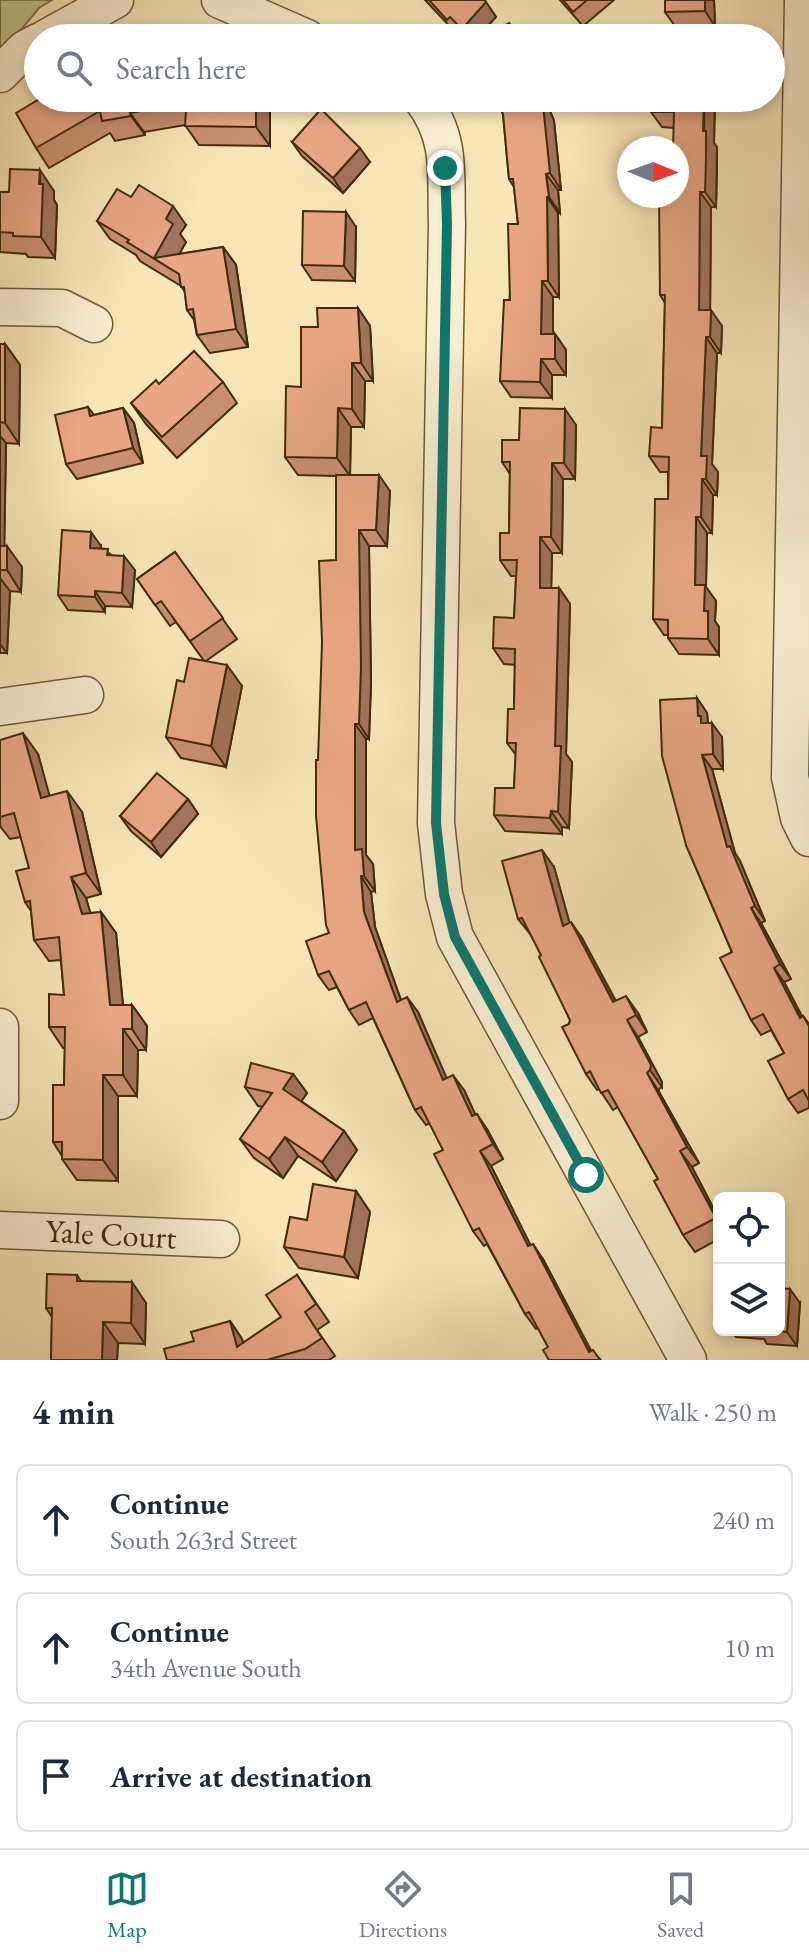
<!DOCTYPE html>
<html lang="en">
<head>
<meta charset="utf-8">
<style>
	:root { --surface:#fff; --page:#f6f6f7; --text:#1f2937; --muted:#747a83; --line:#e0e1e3; --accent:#0f766e }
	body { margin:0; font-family:"EB Garamond",serif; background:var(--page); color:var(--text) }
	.controls { position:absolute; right:24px; bottom:24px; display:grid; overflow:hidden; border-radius:12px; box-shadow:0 4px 12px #0003 }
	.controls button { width:72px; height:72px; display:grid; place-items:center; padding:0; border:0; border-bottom:2px solid var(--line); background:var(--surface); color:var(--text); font:40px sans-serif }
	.compass { position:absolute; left:617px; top:136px; width:72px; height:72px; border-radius:50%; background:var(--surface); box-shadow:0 4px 12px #0003; rotate:91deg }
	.stop { position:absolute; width:24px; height:24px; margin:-18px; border:6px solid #0f766e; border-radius:50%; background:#fff }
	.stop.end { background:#0f766e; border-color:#fff; box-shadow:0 2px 8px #0008 }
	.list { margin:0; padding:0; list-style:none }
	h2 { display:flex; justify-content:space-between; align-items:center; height:104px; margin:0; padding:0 32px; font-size:34px }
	h2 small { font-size:26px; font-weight:400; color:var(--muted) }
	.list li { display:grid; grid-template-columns:52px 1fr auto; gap:24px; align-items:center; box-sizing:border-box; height:112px; margin:0 16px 16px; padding:0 16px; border:2px solid var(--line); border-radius:12px }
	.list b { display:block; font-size:30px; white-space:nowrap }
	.list p { margin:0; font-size:26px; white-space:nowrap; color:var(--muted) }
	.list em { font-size:26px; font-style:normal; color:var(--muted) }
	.icon { flex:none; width:44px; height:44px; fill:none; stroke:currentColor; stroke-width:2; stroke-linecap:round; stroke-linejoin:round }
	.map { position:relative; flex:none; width:809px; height:1360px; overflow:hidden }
	.search { position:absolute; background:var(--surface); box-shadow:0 4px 12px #0003; left:24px; right:24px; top:24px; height:88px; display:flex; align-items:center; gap:20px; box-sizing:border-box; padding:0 28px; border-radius:44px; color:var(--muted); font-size:30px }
	.sheet { height:488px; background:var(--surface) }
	nav { display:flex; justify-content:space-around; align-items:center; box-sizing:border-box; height:112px; border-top:2px solid var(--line); background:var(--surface); font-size:22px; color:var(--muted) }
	nav a { display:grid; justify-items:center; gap:4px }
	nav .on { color:var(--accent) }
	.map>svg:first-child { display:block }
</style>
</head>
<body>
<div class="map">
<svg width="809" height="1360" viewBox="0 0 809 1360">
	<rect width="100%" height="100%" fill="#f8e5b8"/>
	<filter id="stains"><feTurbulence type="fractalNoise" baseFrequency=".0025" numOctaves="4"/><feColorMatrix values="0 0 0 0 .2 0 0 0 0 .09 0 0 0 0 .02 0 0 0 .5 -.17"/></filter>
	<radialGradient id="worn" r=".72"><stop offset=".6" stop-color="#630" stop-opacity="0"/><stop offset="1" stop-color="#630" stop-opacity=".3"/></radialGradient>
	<polygon fill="#c0c38d" stroke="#81764c" stroke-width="2" points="0,0 52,0 39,8 0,55"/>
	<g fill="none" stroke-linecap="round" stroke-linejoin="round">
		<g stroke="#705936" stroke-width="39">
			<g id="minor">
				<polyline points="220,0 307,38"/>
				<polyline points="803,0 790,777 799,818 809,838"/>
				<polyline points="46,38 115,0"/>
				<polyline points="0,74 25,49 38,42"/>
				<path d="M421,98c32,41 24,77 26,126l-11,599 8,71 11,43 233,423"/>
				<polyline points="0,307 62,308 94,324"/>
				<polyline points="0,707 85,695"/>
				<polyline points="0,1027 0,1101"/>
				<polyline points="0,1230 221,1239"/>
			</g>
		</g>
		<use href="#minor" stroke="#faeed1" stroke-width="36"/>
	</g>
	<g fill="#c88f72" stroke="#422a0a" stroke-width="2">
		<polygon points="425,0 484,0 496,17 477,38 467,38 461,32 457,34"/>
		<polygon points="560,0 614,0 583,26"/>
		<polygon points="714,0 715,26 675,26 665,12"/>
		<polygon points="41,98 265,98 270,106 270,146 199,145 185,125 144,132 145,135 115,141 110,133 49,168 36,148"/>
		<polygon points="496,98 545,98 554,121 561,190 558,190 560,213 558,213 559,297 553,297 553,334 555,334 566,350 566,375 552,375 552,398 511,397 500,381 518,224 514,187 509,179 503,114"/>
		<polygon points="651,98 715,98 714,143 717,147 717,174 716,207 711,207 710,310 722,326 721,353 717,353 712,464 718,472 717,495 713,495 712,533 707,533 706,587 716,601 715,621 719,627 719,655 679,654 668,638 668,635 664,635 653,619 668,499 668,472 660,472 649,456 662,428 665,303 660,295 677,196 674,128 662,127 651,112"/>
		<polygon points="292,142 370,162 343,193 302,156"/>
		<polygon points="54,191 54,200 57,205 55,258 28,257 26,254 0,252 0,192"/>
		<polygon points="131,197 186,225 180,234 186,242 179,254 223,247 236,265 248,347 210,353 197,335 194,320 187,310 185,292 181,286 140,261 136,255 110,239 97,221"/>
		<polygon points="356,227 355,281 312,280 302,265"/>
		<polygon points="358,308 370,326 373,381 365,381 364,427 351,427 350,475 390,491 387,546 369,546 371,683 369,739 366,739 366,855 373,864 375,891 371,892 375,927 401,1000 418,1012 446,1079 464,1090 475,1114 487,1129 503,1159 491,1166 530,1245 543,1259 591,1351 601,1360 548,1347 538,1328 536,1329 525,1314 487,1244 484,1246 473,1231 443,1150 430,1123 426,1125 415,1110 373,1018 359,1025 349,1010 337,987 329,990 318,975 329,933 318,760 336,560 336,476 298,475 285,457 301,387 318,327"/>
		<polygon points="0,344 5,344 20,365 19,444 6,443 4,546 22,567 21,592 10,591 7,653 0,653"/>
		<polygon points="223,382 237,403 177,458 146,424 131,403 159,384"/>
		<polygon points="88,407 94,415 123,408 134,423 143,463 77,479 66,464"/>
		<polygon points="576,425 575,479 563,479 562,553 552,553 551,588 559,588 570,604 566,754 572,762 569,828 562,827 562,834 505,831 494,815 514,788 516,755 507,743 514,709 515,665 504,664 493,648 514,618 516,576 511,576 500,560 509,533 510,474 502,462 519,440"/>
		<polygon points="101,546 101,548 135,570 132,607 105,606 105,612 68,610 58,595"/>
		<polygon points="175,552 237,639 206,661 242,686 226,767 181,758 166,737 184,682 204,661 176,622 170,626 137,579"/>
		<polygon points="697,698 707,713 708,723 722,737 723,769 712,769 735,853 740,861 765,921 761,923 791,979 784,982 802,1016 803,1016 809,1024 809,1108 798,1113 788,1099 784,1053 771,1030 761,1035 751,1020 732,952 686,845"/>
		<polygon points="0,740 38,754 49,796 82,812 101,894 86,898 90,913 101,912 116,933 123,1005 132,1005 147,1026 146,1050 138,1050 137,1096 118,1096 118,1181 77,1180 62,1159 62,1156 53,1142 64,1085 65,1048 63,1048 49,1027 64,995 61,960 49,961 34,940 31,911 25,902 29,868 21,837 10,839 0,826"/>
		<polygon points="188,799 198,814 161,857 131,831 120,816"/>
		<polygon points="554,867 569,922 582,938 616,1001 638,1013 647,1032 638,1037 662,1082 662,1087 658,1090 699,1163 692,1167 719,1219 719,1239 695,1252 683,1235 658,1179 618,1107 613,1110 599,1089 597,1090 586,1074 569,1024 570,1020 541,955 531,935 518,919"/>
		<polygon points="293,1074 307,1093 301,1101 344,1131 357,1150 336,1181 298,1156 283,1178 254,1158 240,1139 263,1107 258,1106 245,1087"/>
		<polygon points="356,1191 370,1212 358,1278 299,1268 284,1247 307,1220"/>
		<polygon points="77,1275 81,1281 146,1303 145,1344 118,1343 117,1360 51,1360 52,1317 46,1308"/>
		<polygon points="297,1275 329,1322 317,1330 335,1356 329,1360 167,1360 194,1341 230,1321 242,1339 243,1343 281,1317"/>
		<polygon points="800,1303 797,1346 767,1344 764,1339 736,1337 730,1330 779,1330"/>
	</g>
	<g fill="#a2745c" stroke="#422a0a" stroke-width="2">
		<polygon points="705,0 714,0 715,26 705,11"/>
		<polygon points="486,2 496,17 477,38 468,38 462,29"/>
		<polygon points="509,23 520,38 516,38"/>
		<polygon points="256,98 265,98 270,106 270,146 256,127"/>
		<polygon points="540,98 545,98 554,121 561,190 550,173"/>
		<polygon points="704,98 715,98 714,143 717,147 716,207 705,192"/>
		<polygon points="130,113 144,132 145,135 131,116"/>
		<polygon points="360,148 370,162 343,193 333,178"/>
		<polygon points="40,170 54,191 54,200 57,205 55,258 41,237"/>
		<polygon points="546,174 558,190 560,213 549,197"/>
		<polygon points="700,192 711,207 710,326 699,310"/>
		<polygon points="547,197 558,213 559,297 548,281"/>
		<polygon points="173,206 186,225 180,234 186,242 171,269 154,258 166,219"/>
		<polygon points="346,212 356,227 355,281 344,266"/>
		<polygon points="223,247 236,265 248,347 236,329"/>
		<polygon points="542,281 553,297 553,350 541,334"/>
		<polygon points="358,308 370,326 373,381 361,363"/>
		<polygon points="711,310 722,326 721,353 710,337"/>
		<polygon points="555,334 566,350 566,375 555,359"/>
		<polygon points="706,337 717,353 712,464 718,472 717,495 706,479 701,456"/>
		<polygon points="5,344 20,365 19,444 5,423"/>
		<polygon points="541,359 552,375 552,398 540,382"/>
		<polygon points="352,363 365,381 364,427 352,409"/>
		<polygon points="123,408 134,423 143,463 133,448"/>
		<polygon points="338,408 351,427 350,476 337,458"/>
		<polygon points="565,409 576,425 575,479 564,463"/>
		<polygon points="0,436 6,443 4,567 0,561"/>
		<polygon points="552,463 563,479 562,553 551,537"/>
		<polygon points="379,475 390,491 387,546 376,530"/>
		<polygon points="702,479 713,495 712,533 701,517"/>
		<polygon points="696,517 707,533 706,587 716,601 715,621 719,627 719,655 708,639 695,585"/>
		<polygon points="359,530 369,546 371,683 369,739 359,724"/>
		<polygon points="91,532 101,546 100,562 90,548"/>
		<polygon points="540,537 552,553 551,604 540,588"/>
		<polygon points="7,546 22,567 21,592 7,570"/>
		<polygon points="124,556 135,570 132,607 122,593"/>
		<polygon points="0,578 10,591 7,653 0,644"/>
		<polygon points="559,588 570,604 566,754 572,762 569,828 558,812 555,746"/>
		<polygon points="95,591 105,606 105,612 95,597"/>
		<polygon points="227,665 242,686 226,767 211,746"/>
		<polygon points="697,698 707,713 708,726 701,723 698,716"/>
		<polygon points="712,723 722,737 723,769 713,754"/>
		<polygon points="355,724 366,739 366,855 373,864 375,891 364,876 355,850"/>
		<polygon points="23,733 38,754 56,819 41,798"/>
		<polygon points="702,755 712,769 735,853 740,861 765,921 755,906 727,847"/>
		<polygon points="67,791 82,812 101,894 86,873"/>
		<polygon points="188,799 198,814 161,857 151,842"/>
		<polygon points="551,811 562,827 562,834 550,818"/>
		<polygon points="542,850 554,867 575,942 563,926"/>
		<polygon points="361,876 371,892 375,927 407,1017 397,1002 364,912"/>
		<polygon points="71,877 86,898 97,935 82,914"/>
		<polygon points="751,908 761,923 791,979 780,964"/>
		<polygon points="101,912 116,933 125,1026 110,1005"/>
		<polygon points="571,922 582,938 625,1019 613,1002"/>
		<polygon points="774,968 784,982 809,1031 800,1018"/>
		<polygon points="626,996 638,1013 647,1032 636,1015"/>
		<polygon points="407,997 418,1012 454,1095 443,1080"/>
		<polygon points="132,1005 147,1026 146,1050 132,1029"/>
		<polygon points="627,1020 638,1037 662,1082 662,1087 650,1070"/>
		<polygon points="123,1029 138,1050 137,1096 123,1075"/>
		<polygon points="647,1073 658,1090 699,1163 687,1147"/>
		<polygon points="293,1074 307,1093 297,1108 283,1089"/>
		<polygon points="103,1075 118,1096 118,1181 103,1160"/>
		<polygon points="453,1075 464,1090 483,1131 472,1116"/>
		<polygon points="477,1114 487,1129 503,1159 493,1144"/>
		<polygon points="344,1131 357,1150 336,1181 322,1162"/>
		<polygon points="285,1137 298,1156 283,1178 269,1159"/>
		<polygon points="480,1151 491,1166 539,1262 528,1246"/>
		<polygon points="680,1151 692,1167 719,1219 719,1223"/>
		<polygon points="356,1191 370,1212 358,1278 344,1257"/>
		<polygon points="533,1244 543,1259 596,1360 589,1352"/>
		<polygon points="132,1282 146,1303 145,1344 131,1323"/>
		<polygon points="790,1289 800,1303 797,1346 787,1332"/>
		<polygon points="230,1321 242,1339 248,1360 237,1347"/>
		<polygon points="103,1322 118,1343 117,1360 102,1360"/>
	</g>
	<g fill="#e8a684" stroke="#422a0a" stroke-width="2">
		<polygon points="429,0 484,0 486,2 462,29 450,17 447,20"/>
		<polygon points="563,0 587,0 573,12"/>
		<polygon points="665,0 705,0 705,11 665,12"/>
		<polygon points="509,23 516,38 480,38"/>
		<polygon points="41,98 256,98 256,127 185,126 186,110 177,110 178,104 130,113 131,116 102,121 100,111 36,148 16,113"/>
		<polygon points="496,98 540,98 543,105 550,173 546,174 549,197 547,197 548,281 542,281 541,334 555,334 555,359 541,359 540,382 500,381 504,300 510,300 508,224 518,224 513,179 509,179 503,114"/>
		<polygon points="651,98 704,98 703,131 706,131 706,158 705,192 700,192 699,310 711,310 710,337 706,337 701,456 707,456 706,479 702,479 701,517 696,517 695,585 705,585 704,611 708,611 708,639 668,638 668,620 653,619 655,499 668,499 669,457 649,456 651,427 662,428 665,295 660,295 659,196 677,196 677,148 673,148 674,112 651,112"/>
		<polygon points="321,109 360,148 333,178 292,142"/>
		<polygon points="10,169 40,170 39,184 43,184 41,237 13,236 13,233 0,232 0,192 9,192"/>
		<polygon points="139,185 173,206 166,219 173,224 154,258 223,247 236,329 197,335 193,309 187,310 184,287 181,287 179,274 127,242 129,240 97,221 117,189 131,197"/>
		<polygon points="303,211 346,212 344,266 302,265"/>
		<polygon points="317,308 358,308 361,363 352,363 352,409 338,408 337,458 285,457 286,386 301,387 301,327 318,327"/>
		<polygon points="0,344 5,344 5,423 0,422"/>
		<polygon points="194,351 223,382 162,437 131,403 156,380 159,384"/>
		<polygon points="88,407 90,416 123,408 133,448 66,464 55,415"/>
		<polygon points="520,408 565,409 564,463 552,463 551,537 540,537 540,588 559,588 555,746 561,746 558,812 551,811 550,818 494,815 495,788 514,788 516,743 507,743 508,709 514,709 515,649 493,648 494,617 514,618 517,560 500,560 500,533 509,533 510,462 502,462 502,440 519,440"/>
		<polygon points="336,475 379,475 376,530 359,530 361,668 359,724 355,724 355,850 362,849 364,876 361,876 364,912 397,1002 407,997 443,1080 453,1075 472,1116 477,1114 493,1144 480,1151 528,1246 533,1244 589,1352 593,1350 600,1360 549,1360 543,1350 548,1347 529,1312 525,1314 479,1228 473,1231 434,1154 443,1150 421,1107 415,1110 366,1002 349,1010 329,971 318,975 306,941 329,933 326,925 316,816 316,760 318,760 322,642 319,561 336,560"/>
		<polygon points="62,530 91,532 90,548 108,549 107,555 124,556 122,593 95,591 95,597 58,595"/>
		<rect x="0" y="546" width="7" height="24"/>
		<polygon points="175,552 223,618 190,641 161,601 155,605 137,579"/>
		<polygon points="189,658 227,665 211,746 166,737 177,680 184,682"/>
		<polygon points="697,698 698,716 701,716 701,723 712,723 713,754 702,755 727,847 730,846 755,906 751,908 780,964 774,968 800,1018 803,1016 809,1026 809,1101 803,1090 788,1099 768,1061 784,1053 763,1014 751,1020 720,958 732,952 686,845 662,756 660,700"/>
		<polygon points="23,733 41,798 67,791 86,873 71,877 82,914 101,912 110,1005 132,1005 132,1029 123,1029 123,1075 103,1075 103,1160 62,1159 62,1142 53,1142 53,1085 64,1085 65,1027 49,1027 49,994 64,995 59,937 34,940 30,901 25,902 16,871 29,868 14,813 0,817 0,740"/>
		<polygon points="157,773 188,799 151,842 120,816"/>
		<polygon points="542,850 563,926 571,922 613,1002 626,996 636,1015 627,1020 651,1065 650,1070 647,1073 687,1147 680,1151 716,1218 683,1235 654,1181 658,1179 608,1090 601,1093 590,1071 586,1074 562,1027 569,1024 570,1020 539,957 541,955 522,918 518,919 502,861"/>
		<polygon points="251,1063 293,1074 283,1089 344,1131 322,1162 285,1137 269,1159 240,1139 272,1093 245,1087"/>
		<polygon points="313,1184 356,1191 344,1257 284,1247 290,1217 307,1220"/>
		<polygon points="47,1274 77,1275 77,1281 132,1282 131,1323 103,1322 102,1360 51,1360 52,1308 46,1308"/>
		<polygon points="297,1275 316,1304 305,1312 322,1338 305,1349 267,1360 167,1360 164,1349 194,1341 191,1332 230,1321 237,1347 281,1317 266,1295"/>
		<polygon points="779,1288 790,1289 787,1332 763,1330 779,1330"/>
	</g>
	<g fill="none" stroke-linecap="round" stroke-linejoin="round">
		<polyline stroke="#0f766e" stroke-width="10" points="445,168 447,224 436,823 444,894 455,937 586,1175"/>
	</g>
	<g text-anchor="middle" stroke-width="8" stroke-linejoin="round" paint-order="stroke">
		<g font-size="32" fill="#422a0a" stroke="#faeed1">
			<text transform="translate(111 1234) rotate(3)" y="11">Yale Court</text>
		</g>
	</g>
	<rect width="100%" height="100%" filter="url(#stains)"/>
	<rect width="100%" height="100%" fill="url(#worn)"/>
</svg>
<div class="controls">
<button><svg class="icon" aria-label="locate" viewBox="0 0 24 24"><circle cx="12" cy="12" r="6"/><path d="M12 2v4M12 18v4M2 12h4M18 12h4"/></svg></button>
<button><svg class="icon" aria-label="layers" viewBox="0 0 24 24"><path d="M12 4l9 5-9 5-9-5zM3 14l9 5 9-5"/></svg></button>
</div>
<svg class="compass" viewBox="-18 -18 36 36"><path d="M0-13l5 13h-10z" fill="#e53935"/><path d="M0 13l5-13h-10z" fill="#747a83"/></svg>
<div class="stop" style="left:586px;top:1175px"></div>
<div class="stop end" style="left:445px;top:168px"></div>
<div class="search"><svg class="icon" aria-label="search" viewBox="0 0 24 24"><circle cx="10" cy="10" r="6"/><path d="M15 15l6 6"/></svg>Search here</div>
</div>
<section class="sheet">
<h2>4 min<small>Walk · 250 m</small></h2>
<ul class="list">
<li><svg class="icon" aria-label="ahead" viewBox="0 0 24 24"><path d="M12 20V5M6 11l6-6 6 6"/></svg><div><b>Continue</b><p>South 263rd Street</p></div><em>240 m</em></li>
<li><svg class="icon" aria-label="ahead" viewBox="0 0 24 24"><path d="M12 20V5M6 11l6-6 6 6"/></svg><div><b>Continue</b><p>34th Avenue South</p></div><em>10 m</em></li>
<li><svg class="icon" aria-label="arrive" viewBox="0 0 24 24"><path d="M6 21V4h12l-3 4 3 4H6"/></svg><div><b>Arrive at destination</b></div></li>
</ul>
</section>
<nav>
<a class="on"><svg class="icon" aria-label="map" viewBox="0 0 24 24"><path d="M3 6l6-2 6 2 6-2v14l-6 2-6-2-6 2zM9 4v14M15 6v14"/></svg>Map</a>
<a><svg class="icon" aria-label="directions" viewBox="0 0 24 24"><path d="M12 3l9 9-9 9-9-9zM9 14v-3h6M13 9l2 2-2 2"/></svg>Directions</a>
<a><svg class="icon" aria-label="saved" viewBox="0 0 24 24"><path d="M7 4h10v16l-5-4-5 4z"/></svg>Saved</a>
</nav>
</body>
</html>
